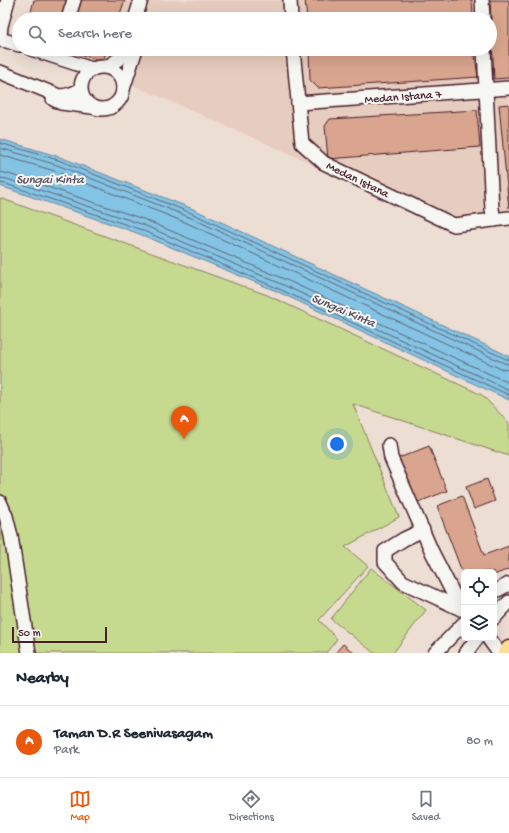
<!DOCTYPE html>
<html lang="en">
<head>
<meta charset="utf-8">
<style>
	:root { --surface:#fff; --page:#f2f2f3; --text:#1f2937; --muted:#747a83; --line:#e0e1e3; --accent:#ea580c }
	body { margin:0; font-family:"Gochi Hand",sans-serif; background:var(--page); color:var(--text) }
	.controls { position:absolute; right:12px; bottom:12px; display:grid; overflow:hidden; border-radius:6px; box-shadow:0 4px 16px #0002 }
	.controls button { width:36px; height:36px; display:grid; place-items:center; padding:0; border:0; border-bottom:1px solid var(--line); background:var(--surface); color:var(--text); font:20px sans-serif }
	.scale { position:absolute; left:12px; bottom:10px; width:95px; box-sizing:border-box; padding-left:4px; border:2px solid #4a1f2b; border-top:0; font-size:11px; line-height:14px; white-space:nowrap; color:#4a1f2b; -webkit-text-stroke:3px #f6f6f2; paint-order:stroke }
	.you { position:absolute; left:337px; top:444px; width:14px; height:14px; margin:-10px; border:3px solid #fff; border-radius:50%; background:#1a73e8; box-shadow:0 0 0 6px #1a73e833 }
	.badge { display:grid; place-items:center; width:26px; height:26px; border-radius:50%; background:var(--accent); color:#fff; font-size:13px; font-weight:700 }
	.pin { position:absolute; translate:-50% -33px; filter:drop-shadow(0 1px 2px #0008) }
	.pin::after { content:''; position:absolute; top:21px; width:14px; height:12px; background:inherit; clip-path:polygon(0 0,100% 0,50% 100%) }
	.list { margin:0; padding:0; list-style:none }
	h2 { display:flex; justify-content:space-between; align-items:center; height:52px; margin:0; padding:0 16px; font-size:17px }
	h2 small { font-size:13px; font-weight:400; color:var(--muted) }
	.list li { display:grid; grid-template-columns:26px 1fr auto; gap:12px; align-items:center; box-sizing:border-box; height:72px; padding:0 16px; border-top:1px solid var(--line) }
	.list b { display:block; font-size:15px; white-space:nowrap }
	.list p { margin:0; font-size:13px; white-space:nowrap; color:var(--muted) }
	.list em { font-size:13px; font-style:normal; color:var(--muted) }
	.icon { flex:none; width:22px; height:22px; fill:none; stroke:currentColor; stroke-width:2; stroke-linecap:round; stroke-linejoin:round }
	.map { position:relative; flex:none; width:509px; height:653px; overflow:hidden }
	.search { position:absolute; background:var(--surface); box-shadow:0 4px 16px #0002; left:12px; right:12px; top:12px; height:44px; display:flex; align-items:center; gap:10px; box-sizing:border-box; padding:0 14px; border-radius:22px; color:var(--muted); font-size:15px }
	.sheet { height:124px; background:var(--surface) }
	nav { display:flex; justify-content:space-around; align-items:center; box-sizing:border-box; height:56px; border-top:1px solid var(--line); background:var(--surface); font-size:11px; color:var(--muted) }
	nav a { display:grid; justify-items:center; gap:2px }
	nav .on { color:var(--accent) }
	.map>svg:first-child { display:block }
</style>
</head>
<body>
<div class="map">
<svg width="509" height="653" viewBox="0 0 509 653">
	<rect width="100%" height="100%" fill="#edded4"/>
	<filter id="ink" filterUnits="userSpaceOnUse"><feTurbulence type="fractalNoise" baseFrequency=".025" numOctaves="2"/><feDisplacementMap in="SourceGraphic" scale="8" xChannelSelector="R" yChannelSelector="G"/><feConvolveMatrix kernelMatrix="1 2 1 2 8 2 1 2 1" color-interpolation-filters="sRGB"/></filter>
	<g filter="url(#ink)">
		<polygon fill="#e7cdbf" points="75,0 509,0 509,225 455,230 288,153 135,86 56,59 59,49 490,49 490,19 69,19"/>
		<g fill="#c6da8f" stroke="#887c5d">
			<polygon points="0,198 267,295 482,395 509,423 509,456 353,404 399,517 345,547 368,566 319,620 337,639 326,653 0,653"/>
			<polygon points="371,568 426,610 393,653 374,653 331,619"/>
		</g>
		<polygon fill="#83c4e4" stroke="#6c829a" points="0,139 60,157 193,209 509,356 509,400 276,291 137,233 0,186"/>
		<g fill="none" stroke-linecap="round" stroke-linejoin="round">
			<g stroke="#616175" stroke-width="1">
				<polyline points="0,143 58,160 191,213 506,359 509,359"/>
				<polyline points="0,148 57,165 189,217 504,363 509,364"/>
				<polyline points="0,155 55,171 187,223 501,369 509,370"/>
				<polyline points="0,172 9,174 143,219 282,278 509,383"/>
				<polyline points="0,178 7,179 141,224 279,283 509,390"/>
				<polyline points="0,183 6,184 139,229 277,288 509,395"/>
			</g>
		</g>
		<g fill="#d9a58e" stroke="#4a1f2b">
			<polygon points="34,0 67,0 62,19 29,19"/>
			<polygon points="79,0 125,0 118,19 73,19"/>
			<polygon points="305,0 472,0 473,16 432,19 307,19"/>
			<polygon points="490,0 509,0 509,78 494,79"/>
			<polygon points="64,49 107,49 103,61 64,50"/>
			<polygon points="332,49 474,49 478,77 318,88 310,80 309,50"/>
			<polygon points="509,104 509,208 499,105"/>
			<polygon points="477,110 480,147 328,159 325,126 330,119"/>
			<polygon points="429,446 447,491 416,503 399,458"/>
			<polygon points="487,479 495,501 474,509 466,487"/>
			<polygon points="462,496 484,555 509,546 509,569 494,575 494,572 464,572 464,577 437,506"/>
			<polygon points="343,644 354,653 335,653"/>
		</g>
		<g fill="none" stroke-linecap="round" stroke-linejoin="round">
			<g stroke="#4a1f2b" stroke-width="16">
				<g id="minor">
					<polyline points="290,0 291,19"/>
					<polyline points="482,0 483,19"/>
					<polyline points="68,19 74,0"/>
					<polyline points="135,19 141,0"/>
					<polyline points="0,37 1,26 8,0"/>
					<polyline points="0,40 7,41 19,45"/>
					<polyline points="31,49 92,69"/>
					<polyline points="293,49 302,143 324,163 454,225 509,218"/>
					<polyline points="484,49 492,209 494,220"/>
					<circle cx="102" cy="88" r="21"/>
					<polyline points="107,67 120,58 125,49"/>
					<path d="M0,72l59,24c8,0 14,-2 21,-6"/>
					<polyline points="123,89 136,49"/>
					<polyline points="53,99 61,103 92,107"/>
					<polyline points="298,103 509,88"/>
					<polyline points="389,445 391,458 432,552 461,609"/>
					<polyline points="0,502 6,516 11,536 29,653"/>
					<polyline points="423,530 404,539 385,551 385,562 403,582 461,609"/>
					<polyline points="494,592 509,584"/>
					<polyline points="494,618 509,602"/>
					<polyline points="488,638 499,653"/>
					<polyline points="435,653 464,623"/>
					<polyline points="466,653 477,638"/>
				</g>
			</g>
			<g stroke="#4a1f2b" stroke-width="19">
				<polyline id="major" points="506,653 509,649"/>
			</g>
			<use href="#minor" stroke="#f6f6f2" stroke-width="13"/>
			<use href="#major" stroke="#fcde96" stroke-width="16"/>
		</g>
	</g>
	<g text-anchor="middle" stroke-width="4" stroke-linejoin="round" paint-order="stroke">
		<g font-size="12" fill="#4a1f2b" stroke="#f6f6f2">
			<text transform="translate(403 96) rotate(-4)" y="4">Medan Istana 7</text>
			<text transform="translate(358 179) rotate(26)" y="4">Medan Istana</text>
		</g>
		<g font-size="13" font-style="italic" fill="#5b5162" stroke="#f6f6f2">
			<text x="50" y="183">Sungai Kinta</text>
			<text transform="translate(344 309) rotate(23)" y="5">Sungai Kinta</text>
		</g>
	</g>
</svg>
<div class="controls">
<button><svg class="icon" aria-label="locate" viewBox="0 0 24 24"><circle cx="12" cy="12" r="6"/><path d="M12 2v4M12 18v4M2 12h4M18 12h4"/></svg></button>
<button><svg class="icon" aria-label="layers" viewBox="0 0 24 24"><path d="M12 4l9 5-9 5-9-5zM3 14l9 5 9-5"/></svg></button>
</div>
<div class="scale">50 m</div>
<div class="you"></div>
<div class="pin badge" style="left:184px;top:439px">A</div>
<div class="search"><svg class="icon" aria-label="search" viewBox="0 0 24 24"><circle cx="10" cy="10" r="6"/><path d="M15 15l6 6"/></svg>Search here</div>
</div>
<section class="sheet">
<h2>Nearby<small></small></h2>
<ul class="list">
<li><span class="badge">A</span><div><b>Taman D.R Seenivasagam</b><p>Park</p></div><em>80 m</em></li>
</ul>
</section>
<nav>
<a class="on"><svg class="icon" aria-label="map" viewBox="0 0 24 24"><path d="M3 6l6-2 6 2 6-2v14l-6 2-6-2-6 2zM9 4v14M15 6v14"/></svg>Map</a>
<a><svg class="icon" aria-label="directions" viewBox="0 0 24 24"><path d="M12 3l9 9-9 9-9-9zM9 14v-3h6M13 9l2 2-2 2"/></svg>Directions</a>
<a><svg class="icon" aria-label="saved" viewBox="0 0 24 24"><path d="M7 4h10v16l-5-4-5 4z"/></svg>Saved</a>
</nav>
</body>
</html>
